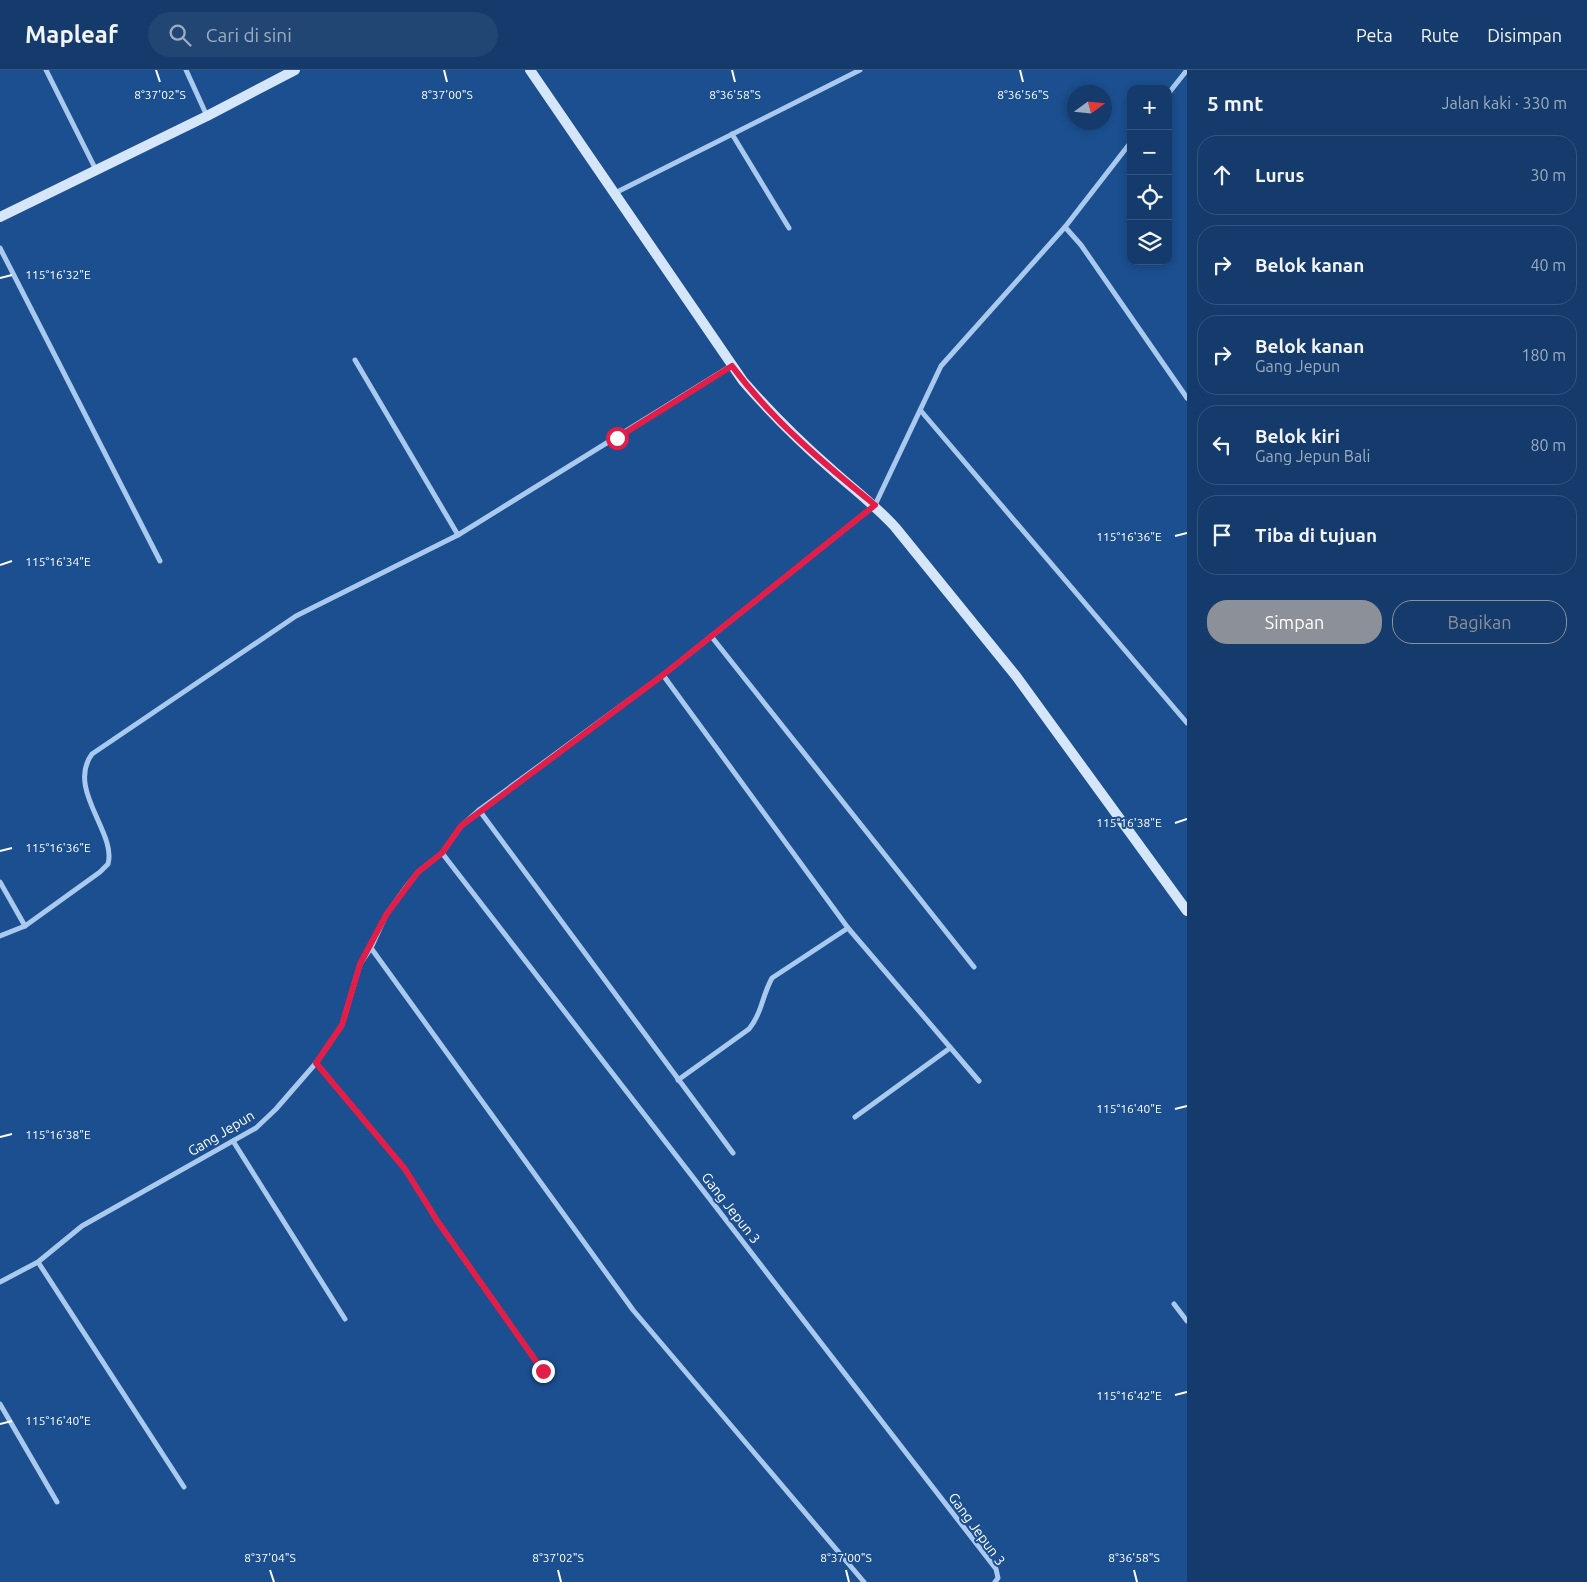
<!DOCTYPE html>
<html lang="id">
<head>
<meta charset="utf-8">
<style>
	:root { --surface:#143b6b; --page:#214673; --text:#f1f3f6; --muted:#9dadc1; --line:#33557e; --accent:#8c9099 }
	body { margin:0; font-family:Ubuntu,sans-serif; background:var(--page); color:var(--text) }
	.controls { position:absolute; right:15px; top:15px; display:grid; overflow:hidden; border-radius:10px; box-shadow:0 2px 8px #0003 }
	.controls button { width:45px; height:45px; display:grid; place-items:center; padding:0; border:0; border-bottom:1px solid var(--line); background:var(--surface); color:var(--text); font:25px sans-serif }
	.compass { position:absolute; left:1067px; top:15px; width:45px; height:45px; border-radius:50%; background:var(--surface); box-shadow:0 2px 8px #0003; rotate:75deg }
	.stop { position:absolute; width:15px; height:15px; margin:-11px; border:4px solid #e11d48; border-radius:50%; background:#fff }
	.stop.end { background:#e11d48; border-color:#fff; box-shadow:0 1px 5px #0008 }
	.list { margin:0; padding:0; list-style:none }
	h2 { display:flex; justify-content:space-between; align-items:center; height:65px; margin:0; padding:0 20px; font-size:21px }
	h2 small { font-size:16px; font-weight:400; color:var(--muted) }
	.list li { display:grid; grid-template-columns:32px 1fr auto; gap:15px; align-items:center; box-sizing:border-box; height:80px; margin:0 10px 10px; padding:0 10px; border:1px solid var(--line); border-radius:20px }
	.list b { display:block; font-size:19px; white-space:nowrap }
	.list p { margin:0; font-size:16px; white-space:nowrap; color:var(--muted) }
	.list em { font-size:16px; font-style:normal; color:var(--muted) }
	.actions { display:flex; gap:10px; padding:15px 20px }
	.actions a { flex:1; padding:11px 0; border:1px solid var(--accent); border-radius:20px; text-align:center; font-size:18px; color:var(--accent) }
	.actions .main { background:var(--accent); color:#fff }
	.icon { flex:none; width:28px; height:28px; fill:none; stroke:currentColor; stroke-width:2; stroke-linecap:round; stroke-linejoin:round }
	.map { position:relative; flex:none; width:1187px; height:1512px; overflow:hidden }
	header { display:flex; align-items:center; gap:30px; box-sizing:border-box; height:70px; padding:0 25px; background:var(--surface); border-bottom:1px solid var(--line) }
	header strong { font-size:24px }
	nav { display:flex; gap:28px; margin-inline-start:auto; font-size:18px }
	.search { width:350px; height:45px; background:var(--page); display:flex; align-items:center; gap:12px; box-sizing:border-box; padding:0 18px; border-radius:28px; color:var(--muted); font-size:19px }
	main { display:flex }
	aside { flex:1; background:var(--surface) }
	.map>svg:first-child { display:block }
</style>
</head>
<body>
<header>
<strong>Mapleaf</strong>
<div class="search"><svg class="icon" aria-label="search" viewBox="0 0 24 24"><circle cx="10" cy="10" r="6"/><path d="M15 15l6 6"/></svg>Cari di sini</div>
<nav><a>Peta</a><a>Rute</a><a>Disimpan</a></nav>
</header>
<main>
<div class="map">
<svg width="1187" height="1512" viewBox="0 0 1187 1512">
	<rect width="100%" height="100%" fill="#1b4f8f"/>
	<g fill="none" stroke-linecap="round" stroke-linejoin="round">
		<g stroke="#a9c9ee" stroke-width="5">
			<polyline points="46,0 96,100"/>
			<polyline points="186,0 207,46"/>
			<polyline points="1168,24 1187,0"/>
			<polyline points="732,64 789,158"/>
			<polyline points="1131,72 1065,157 1081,175 1187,328"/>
			<polyline points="615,123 860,0"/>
			<polyline points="0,178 160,491"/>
			<polyline points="355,290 458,465"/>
			<polyline points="921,341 1187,653"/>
			<polyline points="711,566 974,897"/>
			<polyline points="663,605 848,858 979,1011"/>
			<polyline points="479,740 733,1083"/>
			<polyline points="442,783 996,1499 998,1508 995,1512"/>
			<polyline points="0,812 25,856"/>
			<path d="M0,866l25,-10 75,-54 8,-8c9,-31 -42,-75 -16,-110l204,-138 162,-81 273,-169"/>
			<polyline points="371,878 633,1240 864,1512"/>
			<polyline points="316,993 405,1099 438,1152 543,1301"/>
			<path d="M678,1010l71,-51c13,-16 13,-33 23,-51l76,-50"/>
			<polyline points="855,1047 950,978"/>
			<polyline points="233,1071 345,1249"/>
			<polyline points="38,1192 184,1417"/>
			<polyline points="0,1212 38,1192 82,1156 256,1058 276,1039 316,993 342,955 360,894 371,878 386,845 406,817 418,802 442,783 461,756 479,740 663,605 875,435 941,296 1065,157"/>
			<polyline points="1174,1234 1187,1251"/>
			<polyline points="0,1334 57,1432"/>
		</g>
		<g stroke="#d6e6fa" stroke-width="10">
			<path d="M530,0l213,311c27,31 56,60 87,87 22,20 45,37 65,59l121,149 171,235"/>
			<polyline points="0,147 207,46 295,0"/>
		</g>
	</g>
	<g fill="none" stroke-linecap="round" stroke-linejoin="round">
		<path stroke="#e11d48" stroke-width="6" d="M543,1301l-105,-149 -33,-53 -89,-106 26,-38 18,-61 26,-49 32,-43 24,-19 19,-27 202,-151 212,-170c-52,-42 -103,-85 -143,-139l-115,72"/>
	</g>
	<path fill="none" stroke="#fff" stroke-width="2" d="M156,0l4,12M444,0l3,12M732,0l3,12M1020,0l3,12M0,208l12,-3M1175,466l12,-3M0,495l12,-4M1175,753l12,-4M0,781l12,-3M1175,1039l12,-3M0,1067l12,-3M1175,1325l12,-3M0,1354l12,-3M270,1500l4,12M558,1500l3,12M846,1500l3,12M1134,1500l3,12"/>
	<g text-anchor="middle" stroke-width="4" stroke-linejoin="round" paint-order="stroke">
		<g font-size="14" fill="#fff" stroke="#1b4f8f">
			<text transform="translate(221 1063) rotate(-31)" y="5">Gang Jepun</text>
			<text transform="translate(731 1138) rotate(52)" y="5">Gang Jepun 3</text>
			<text transform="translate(977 1459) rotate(54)" y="5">Gang Jepun 3</text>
		</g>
	</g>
	<g font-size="12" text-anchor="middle" fill="#fff" stroke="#1b4f8f" stroke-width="4" stroke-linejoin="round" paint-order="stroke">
		<text x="1023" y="29">8°36'56"S</text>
		<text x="160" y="29">8°37'02"S</text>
		<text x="447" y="29">8°37'00"S</text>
		<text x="735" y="29">8°36'58"S</text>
		<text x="58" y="209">115°16'32"E</text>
		<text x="1129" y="471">115°16'36"E</text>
		<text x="58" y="496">115°16'34"E</text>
		<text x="1129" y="757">115°16'38"E</text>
		<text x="58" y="782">115°16'36"E</text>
		<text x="1129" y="1043">115°16'40"E</text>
		<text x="58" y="1069">115°16'38"E</text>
		<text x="1129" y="1330">115°16'42"E</text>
		<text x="58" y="1355">115°16'40"E</text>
		<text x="270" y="1492">8°37'04"S</text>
		<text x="558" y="1492">8°37'02"S</text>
		<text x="846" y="1492">8°37'00"S</text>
		<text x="1134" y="1492">8°36'58"S</text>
	</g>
</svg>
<div class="controls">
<button>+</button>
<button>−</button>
<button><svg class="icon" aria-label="locate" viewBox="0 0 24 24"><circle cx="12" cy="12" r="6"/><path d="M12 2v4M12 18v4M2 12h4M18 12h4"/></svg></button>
<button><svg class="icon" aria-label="layers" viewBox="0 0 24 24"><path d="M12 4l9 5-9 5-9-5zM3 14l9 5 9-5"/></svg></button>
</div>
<svg class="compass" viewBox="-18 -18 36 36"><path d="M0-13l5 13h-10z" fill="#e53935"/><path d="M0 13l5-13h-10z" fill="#9dadc1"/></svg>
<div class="stop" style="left:617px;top:368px"></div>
<div class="stop end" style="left:543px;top:1301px"></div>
</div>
<aside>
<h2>5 mnt<small>Jalan kaki · 330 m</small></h2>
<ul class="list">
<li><svg class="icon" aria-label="ahead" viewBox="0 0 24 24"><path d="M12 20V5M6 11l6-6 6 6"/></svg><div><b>Lurus</b></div><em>30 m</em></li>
<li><svg class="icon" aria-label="right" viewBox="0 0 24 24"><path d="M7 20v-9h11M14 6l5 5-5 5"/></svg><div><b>Belok kanan</b></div><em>40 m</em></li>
<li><svg class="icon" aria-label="right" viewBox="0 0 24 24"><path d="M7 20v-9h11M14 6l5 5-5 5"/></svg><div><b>Belok kanan</b><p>Gang Jepun</p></div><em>180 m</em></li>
<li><svg class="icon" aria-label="left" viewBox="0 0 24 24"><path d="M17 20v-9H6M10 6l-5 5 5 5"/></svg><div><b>Belok kiri</b><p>Gang Jepun Bali</p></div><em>80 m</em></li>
<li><svg class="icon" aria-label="arrive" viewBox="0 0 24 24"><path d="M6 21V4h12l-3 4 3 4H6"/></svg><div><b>Tiba di tujuan</b></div></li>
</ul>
<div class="actions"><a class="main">Simpan</a><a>Bagikan</a></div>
</aside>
</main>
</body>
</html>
